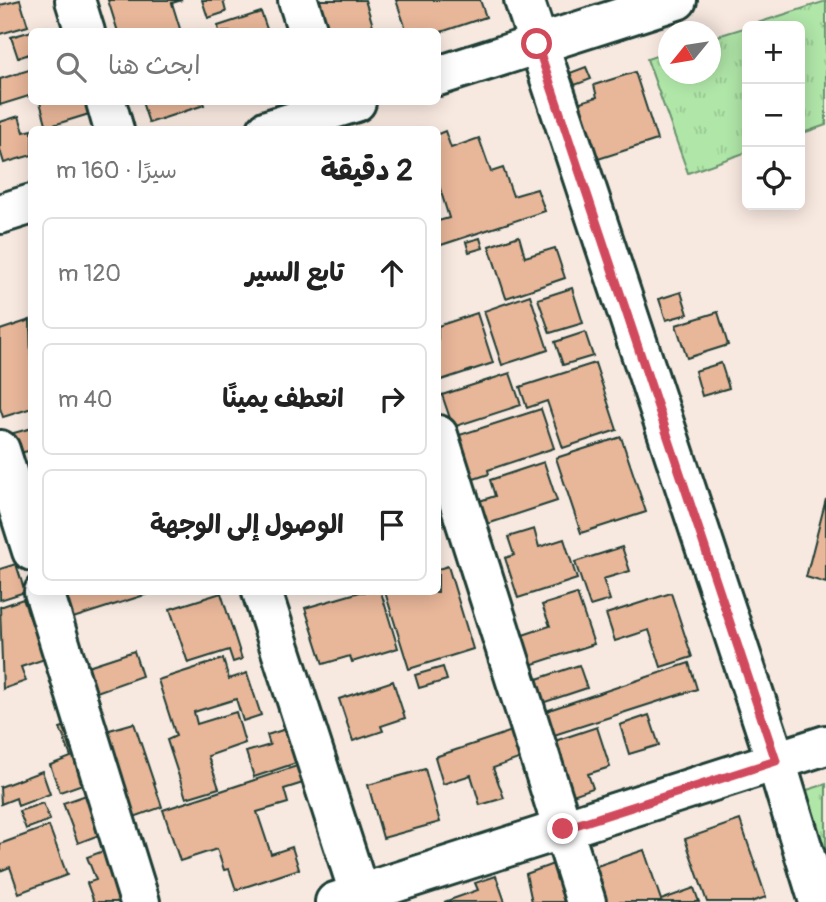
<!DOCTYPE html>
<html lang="ar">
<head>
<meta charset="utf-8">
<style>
	:root { --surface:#fff; --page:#f2f2f2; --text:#222; --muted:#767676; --line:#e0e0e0 }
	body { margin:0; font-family:Pangolin,"Playpen Sans Arabic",sans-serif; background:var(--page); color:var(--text); direction:rtl }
	.controls { position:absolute; right:21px; top:21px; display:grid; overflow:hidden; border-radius:10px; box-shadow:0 4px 18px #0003 }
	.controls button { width:63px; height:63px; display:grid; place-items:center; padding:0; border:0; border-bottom:2px solid var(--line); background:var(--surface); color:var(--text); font:35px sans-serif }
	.compass { position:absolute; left:658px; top:21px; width:63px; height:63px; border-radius:50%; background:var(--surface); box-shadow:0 4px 18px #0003; rotate:240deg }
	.stop { position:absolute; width:21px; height:21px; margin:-16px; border:5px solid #d1495b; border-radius:50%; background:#fff }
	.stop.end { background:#d1495b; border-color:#fff; box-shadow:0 2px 7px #0008 }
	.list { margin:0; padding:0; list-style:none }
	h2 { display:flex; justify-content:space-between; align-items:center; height:91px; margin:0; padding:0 28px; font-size:30px }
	h2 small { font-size:23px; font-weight:400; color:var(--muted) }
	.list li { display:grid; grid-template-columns:46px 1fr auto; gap:21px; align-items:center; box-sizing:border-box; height:112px; margin:0 14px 14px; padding:0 14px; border:2px solid var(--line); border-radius:10px }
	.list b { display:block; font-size:26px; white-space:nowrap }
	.list em { font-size:23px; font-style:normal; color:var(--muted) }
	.icon { flex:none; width:38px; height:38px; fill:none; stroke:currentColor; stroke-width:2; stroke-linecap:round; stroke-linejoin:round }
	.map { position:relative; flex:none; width:826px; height:902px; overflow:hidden; direction:ltr }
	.search { position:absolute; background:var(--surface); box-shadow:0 4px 18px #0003; left:28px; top:28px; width:413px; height:77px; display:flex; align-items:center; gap:18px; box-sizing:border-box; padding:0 24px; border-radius:10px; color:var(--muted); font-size:26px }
	.panel { position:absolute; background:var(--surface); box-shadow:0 4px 18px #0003; left:28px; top:126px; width:413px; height:469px; border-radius:10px; direction:rtl }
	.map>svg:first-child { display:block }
</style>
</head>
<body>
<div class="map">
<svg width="826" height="902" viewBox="0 0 826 902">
	<defs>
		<pattern id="park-tufts" width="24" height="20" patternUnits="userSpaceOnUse" patternTransform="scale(1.75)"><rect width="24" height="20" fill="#b0e6a8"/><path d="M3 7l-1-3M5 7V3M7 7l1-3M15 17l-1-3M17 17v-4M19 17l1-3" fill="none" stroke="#97c691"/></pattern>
	</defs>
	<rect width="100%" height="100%" fill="#f8e9e0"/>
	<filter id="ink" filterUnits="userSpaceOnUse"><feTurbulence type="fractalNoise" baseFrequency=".0143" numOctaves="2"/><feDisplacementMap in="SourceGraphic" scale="14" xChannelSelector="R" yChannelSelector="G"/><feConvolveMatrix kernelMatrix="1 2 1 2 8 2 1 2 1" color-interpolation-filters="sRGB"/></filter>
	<g filter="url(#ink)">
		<g fill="url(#park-tufts)" stroke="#68926e" stroke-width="2">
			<polygon points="826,1 826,125 800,134 800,26 748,26"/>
			<polygon points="747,27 747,152 688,173 647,59 668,52 668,74 710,74 711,38"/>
			<polygon points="826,784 826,860 804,791"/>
		</g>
		<g fill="#e8b699" stroke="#1f3d34" stroke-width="2">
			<polygon points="20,0 28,26 0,34 0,5"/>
			<polygon points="108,0 182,0 172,3 181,32 118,32"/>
			<polygon points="202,0 223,0 226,12 208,18"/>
			<polygon points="313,0 365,0 375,32 323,32"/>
			<polygon points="396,0 480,0 486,17 438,33 407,32"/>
			<polygon points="261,12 268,32 219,32 218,26"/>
			<polygon points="46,27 47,32 32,32 32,53 18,58 11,37"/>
			<polygon points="586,67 591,79 575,85 570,73"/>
			<polygon points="32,69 32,95 0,105 0,79"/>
			<polygon points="635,72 657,140 592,161 574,104 597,97 594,85"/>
			<polygon points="40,102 85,102 89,114 47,127"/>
			<polygon points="142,102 203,102 204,105 149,123"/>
			<polygon points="19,116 24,132 32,130 32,155 4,163 0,150 0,122"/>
			<polygon points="445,131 451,148 479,138 491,172 503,168 513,196 537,189 545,211 438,246 438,221 449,218 438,182 438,134"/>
			<polygon points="519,236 525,257 555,248 565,278 506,298 489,246"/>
			<polygon points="480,238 483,248 469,252 466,242"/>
			<polygon points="572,288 583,323 550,333 538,299"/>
			<polygon points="681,292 688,314 666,320 659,299"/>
			<polygon points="530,295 548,350 502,365 484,311"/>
			<polygon points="718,312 728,345 687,358 676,325"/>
			<polygon points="477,313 493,363 438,381 438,326"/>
			<polygon points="30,320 32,408 3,417 0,408 0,330"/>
			<polygon points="585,332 593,356 563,365 555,342"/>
			<polygon points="595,363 617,430 563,448 547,401 527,408 520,387"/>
			<polygon points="721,363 729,388 702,396 695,371"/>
			<polygon points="510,373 521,405 453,427 442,395"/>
			<polygon points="541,409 554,448 488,470 489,474 468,481 447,439"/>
			<polygon points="32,428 32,450 16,454 10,434"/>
			<polygon points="621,437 646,512 581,533 556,458"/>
			<polygon points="544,462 557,501 475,528 467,505 495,496 490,480"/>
			<polygon points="826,499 826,583 806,577"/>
			<polygon points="534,529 539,547 564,539 577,579 518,598 505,558 514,555 508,537"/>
			<polygon points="622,547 630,571 603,579 610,600 590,606 575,562"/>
			<polygon points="16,564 25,592 0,600 0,569"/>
			<polygon points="448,566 473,649 409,669 385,592 438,592 438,569"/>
			<polygon points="61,592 154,592 70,619"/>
			<polygon points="360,592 381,592 398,648 352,662 350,656 323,664 305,608"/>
			<polygon points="221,593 242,659 233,662 229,650 188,663 170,609"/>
			<polygon points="671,593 692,657 661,667 649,630 615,641 606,614"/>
			<polygon points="577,594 594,644 527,666 517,637 550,626 542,605"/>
			<polygon points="23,599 45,659 21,667 26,681 3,689 0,607"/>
			<polygon points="134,651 142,676 94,693 85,667"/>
			<polygon points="223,659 229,679 247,673 261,715 243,721 236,699 194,712 197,724 236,712 245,743 208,756 219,788 186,798 167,740 176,736 158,680"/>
			<polygon points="689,663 697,689 551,736 543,712"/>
			<polygon points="579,665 587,688 533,706 525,683"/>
			<polygon points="443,667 447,680 419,688 415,675"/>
			<polygon points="393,681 405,718 381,726 383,731 353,741 339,699"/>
			<polygon points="649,715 659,745 629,754 620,725"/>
			<polygon points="134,723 162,807 134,817 106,731"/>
			<polygon points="70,725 91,781 60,792 50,765 71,757 60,728"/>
			<polygon points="292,727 302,761 254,777 246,752 270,745 267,735"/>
			<polygon points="597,727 610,767 588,774 593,788 570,796 552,742"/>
			<polygon points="515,730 524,757 493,768 504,798 480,805 471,775 443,784 435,757"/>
			<polygon points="300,765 306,782 284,789 288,803 257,812 271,854 292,847 299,869 236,890 229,869 224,870 217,849 180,861 163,810"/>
			<polygon points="425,769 440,822 383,838 368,785"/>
			<polygon points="42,771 50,794 18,806 16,798 1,804 0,787"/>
			<polygon points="92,793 107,832 78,843 63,803"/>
			<polygon points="43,803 50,820 26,829 19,811"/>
			<polygon points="740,820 766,897 751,902 707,902 685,839"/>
			<polygon points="49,826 67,875 19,893 10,867 0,871 0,844"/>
			<polygon points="106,850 125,902 94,902 87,883 96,880 87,857"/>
			<polygon points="644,850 661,900 694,888 699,902 599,902 588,869"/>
			<polygon points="556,863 571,902 532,902 526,874"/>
			<polygon points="496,876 505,902 444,902 478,890 475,883"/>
		</g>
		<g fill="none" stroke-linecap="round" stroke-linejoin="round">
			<g stroke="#1f3d34" stroke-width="44">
				<g id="minor">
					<polyline points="75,0 85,32"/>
					<polyline points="298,0 308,32"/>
					<polyline points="524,0 776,761 819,902"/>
					<polyline points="438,76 677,0"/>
					<polyline points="106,102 114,130"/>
					<polyline points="267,130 356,102"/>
					<polyline points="0,214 32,204"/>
					<polyline points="438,435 586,902"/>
					<polyline points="0,450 32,551"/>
					<polyline points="44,592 140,902"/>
					<polyline points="262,592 362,902"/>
					<polyline points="335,902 826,745"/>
				</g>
			</g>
			<use href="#minor" stroke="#fff" stroke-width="38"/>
		</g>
	</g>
	<g fill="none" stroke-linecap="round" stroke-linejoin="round" filter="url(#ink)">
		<polyline stroke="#d1495b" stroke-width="9" points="537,44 776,761 563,829"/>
	</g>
</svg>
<div class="controls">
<button>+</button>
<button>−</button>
<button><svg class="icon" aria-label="locate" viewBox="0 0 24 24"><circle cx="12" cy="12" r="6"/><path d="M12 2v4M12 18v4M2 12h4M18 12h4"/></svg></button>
</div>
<svg class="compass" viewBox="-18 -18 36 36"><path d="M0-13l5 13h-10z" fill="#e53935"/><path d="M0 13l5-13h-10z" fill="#767676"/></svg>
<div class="stop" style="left:537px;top:44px"></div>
<div class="stop end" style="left:563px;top:829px"></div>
<div class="search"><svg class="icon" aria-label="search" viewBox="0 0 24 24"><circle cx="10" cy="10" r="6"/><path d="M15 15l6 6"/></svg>ابحث هنا</div>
<section class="panel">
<h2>2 دقيقة<small>سيرًا · 160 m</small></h2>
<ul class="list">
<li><svg class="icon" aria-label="ahead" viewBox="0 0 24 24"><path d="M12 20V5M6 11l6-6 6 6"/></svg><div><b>تابع السير</b></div><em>120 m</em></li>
<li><svg class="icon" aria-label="right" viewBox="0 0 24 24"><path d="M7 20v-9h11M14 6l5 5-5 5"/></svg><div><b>انعطف يمينًا</b></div><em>40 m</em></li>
<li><svg class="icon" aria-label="arrive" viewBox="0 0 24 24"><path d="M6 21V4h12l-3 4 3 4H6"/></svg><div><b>الوصول إلى الوجهة</b></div></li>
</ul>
</section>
</div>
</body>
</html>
